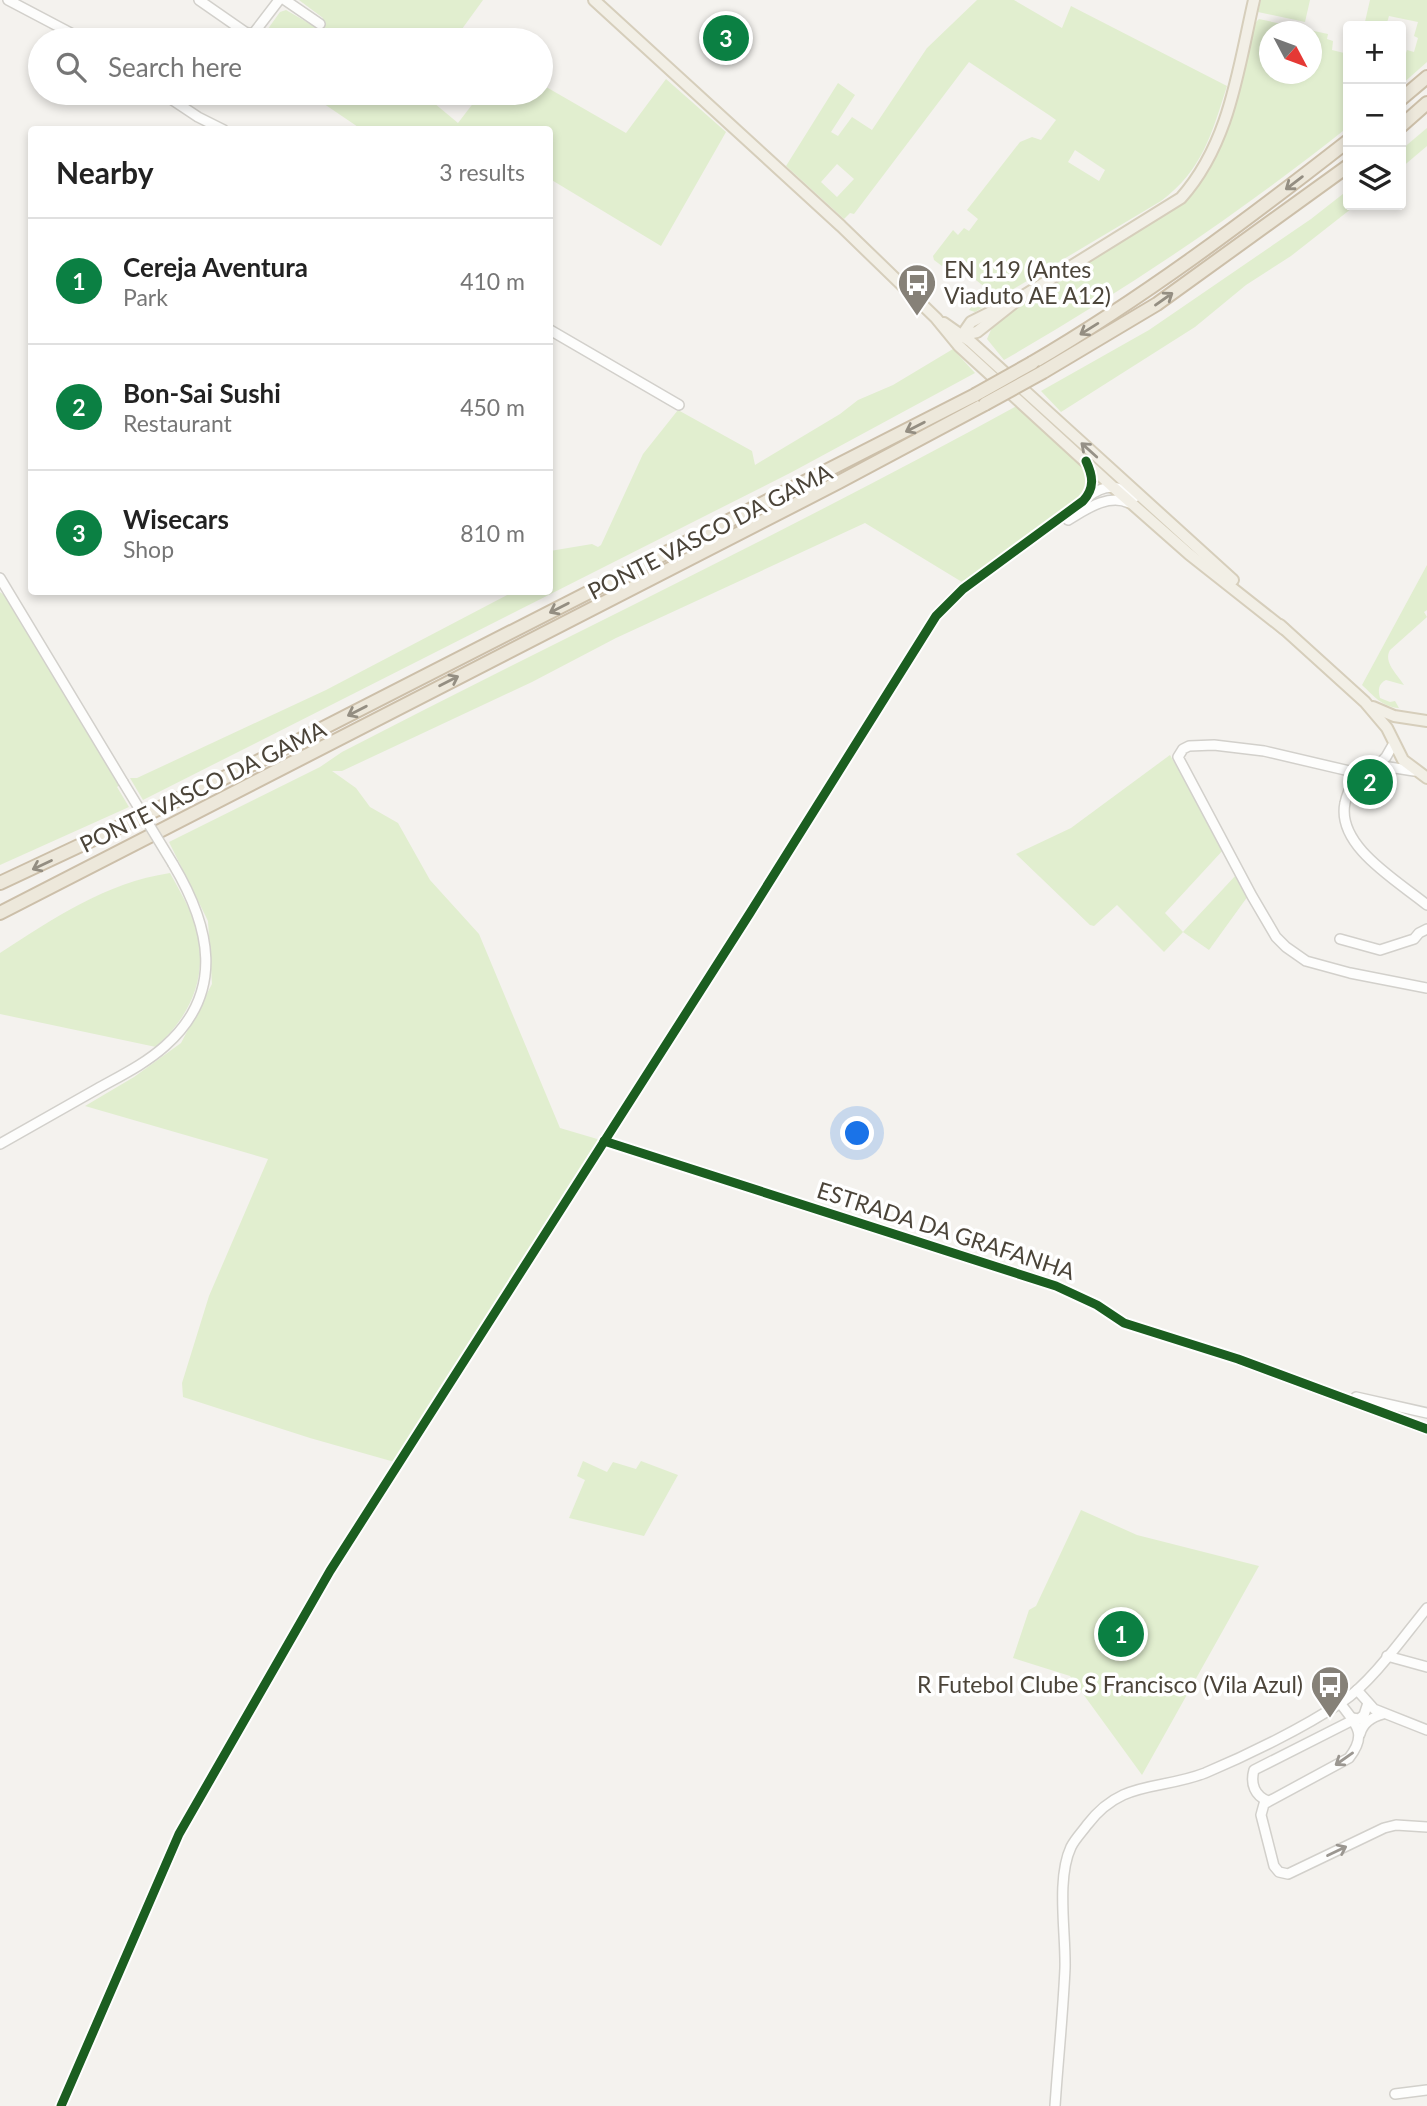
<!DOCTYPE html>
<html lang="en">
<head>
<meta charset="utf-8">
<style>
	:root { --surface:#fff; --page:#f2f2f2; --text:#222; --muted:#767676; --line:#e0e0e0; --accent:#0b8043 }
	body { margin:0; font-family:Lato,sans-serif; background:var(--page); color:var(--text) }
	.controls { position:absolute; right:21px; top:21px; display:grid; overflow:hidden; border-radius:7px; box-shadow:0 4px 10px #0003 }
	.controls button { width:63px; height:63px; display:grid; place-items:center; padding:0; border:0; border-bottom:2px solid var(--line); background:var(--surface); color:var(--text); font:35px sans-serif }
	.compass { position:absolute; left:1259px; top:21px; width:63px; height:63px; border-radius:50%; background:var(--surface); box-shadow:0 4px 10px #0003; rotate:131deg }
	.you { position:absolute; left:858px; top:1134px; width:24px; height:24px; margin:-18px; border:5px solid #fff; border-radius:50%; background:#1a73e8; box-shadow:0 0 0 10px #1a73e833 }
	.badge { display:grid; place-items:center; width:46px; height:46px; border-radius:50%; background:var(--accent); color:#fff; font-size:23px; font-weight:700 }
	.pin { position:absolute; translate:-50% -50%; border:4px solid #fff; box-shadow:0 2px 7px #0006 }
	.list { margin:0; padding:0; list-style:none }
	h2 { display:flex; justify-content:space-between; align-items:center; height:91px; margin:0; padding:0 28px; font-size:30px }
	h2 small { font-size:23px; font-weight:400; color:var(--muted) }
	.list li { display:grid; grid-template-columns:46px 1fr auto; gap:21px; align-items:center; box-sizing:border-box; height:126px; padding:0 28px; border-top:2px solid var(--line) }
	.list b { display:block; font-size:26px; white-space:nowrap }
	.list p { margin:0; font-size:23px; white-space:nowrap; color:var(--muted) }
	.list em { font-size:23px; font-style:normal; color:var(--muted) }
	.icon { flex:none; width:38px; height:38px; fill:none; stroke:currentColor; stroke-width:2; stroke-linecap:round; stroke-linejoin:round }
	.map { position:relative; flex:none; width:1427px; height:2106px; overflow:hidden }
	.search { position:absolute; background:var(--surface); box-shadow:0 4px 10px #0003; left:28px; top:28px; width:525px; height:77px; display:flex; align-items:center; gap:18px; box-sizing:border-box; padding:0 24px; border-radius:38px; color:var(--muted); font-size:26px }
	.panel { position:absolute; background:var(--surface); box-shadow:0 4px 10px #0003; left:28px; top:126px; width:525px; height:469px; border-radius:7px }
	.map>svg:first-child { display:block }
</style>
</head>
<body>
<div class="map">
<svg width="1427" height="2106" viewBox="0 0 1427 2106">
	<rect width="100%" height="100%" fill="#f4f2ee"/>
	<g fill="#e1eecf" fill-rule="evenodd">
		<polygon points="299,0 483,0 454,40 260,40 280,12 286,10 317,28 323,18"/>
		<path d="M977,0h37l48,28 9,-22 156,80c-15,47 -25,85 -66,115l-186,111 -6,-2 17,-22 -38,-30 -6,8 -8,-6 -1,-4 20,-26 5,5 6,-7 5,3 9,-12 -11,-9 53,-68 12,-5 9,3 15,-20 -7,-5 -80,-53 -115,152 -4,-1 -6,6 -58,-53 52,-83 17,12 -24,37 7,4 14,-19 20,13 55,-82zM1075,150l30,20 -6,11 -31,-19zM837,164l17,15 -17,18 -16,-15z"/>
		<polygon points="1261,0 1310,0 1305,22 1258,12"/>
		<polygon points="1370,0 1427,0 1427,62 1401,85 1401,68 1407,50 1414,52 1418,38 1414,36 1418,22 1389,16 1386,26 1364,26"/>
		<path d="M1259,19l69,15 -1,5 6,2 -1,9 16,4v73c-108,86 -224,164 -344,233l-17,-21 7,-16 9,-8 99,-61 83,-55 24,-28 16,-34 29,-113zM1270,32h42v42h-42z"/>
		<polygon points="666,79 726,132 661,246 550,179 550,130 361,129 308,93 422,93 458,123 481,93 541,93 541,84 626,133"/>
		<polygon points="1427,128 1427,146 1401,168 1401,150"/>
		<polygon points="1348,190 1348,205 1356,205 1291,256 1246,285 1195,327 1061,412 1041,391 1149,330 1311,219"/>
		<polygon points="953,349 975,373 792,472 143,800 130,778 137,778 326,690 513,592 550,592 550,551 592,544 598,547 601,545 643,454 678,410 752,451 755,465 840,414 858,400 893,385"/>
		<path d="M1022,403l64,58 3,24 -9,14 -118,83 -97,-59 -249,115 -84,44 -190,89h-10l24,17 14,19 28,16 32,57 49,54 81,194 44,13 -206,322 -88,-25 -127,-41 -1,-14 27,-87 59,-137 -183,-53 49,-29 47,-34 31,-59 -4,-63 -39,-79 151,-75 22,-15c226,-117 457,-226 680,-349z"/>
		<path d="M1427,565v45l-3,2 3,5 -37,33c-7,12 7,24 14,35l-18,-5c-8,4 -8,10 -6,18l10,4 5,-1 4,7c-17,-1 -26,-13 -37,-23z"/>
		<polygon points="0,592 8,598 123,782 117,787 129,807 0,865"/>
		<polygon points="1170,755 1224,849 1165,913 1183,932 1237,874 1248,896 1209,950 1183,932 1164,952 1117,905 1094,926 1090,925 1016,854 1071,828"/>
		<path d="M170,873c7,13 14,25 20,38 22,53 7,99 -34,136l-156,-33v-61c54,-35 105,-70 170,-80z"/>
		<polygon points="583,1461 607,1472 613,1462 636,1469 641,1461 678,1475 644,1536 569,1518 585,1480 577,1476"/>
		<polygon points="1081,1510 1137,1535 1259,1566 1142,1775 1070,1676 1013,1658 1029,1610 1036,1606"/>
	</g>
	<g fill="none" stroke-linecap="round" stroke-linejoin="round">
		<g stroke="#d2d0cb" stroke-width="12">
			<g id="minor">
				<polyline points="8,0 84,40"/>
				<polyline points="199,0 245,32 253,34 279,0"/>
				<polyline points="285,0 320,24"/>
				<polyline points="162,93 198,117 224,130"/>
				<polyline points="550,330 679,405"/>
				<path d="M1088,497c16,-13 31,-13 47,0"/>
				<path d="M1068,520c17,-10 40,-27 61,-17"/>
				<polyline points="0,578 123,782"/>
				<polyline points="1374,769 1386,757 1394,743"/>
				<polyline points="1414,771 1389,767 1358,773 1264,751 1214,745 1189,746 1183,749 1178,757 1252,896 1276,937 1286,947 1306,961 1350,973 1427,988"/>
				<path d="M1358,773c-5,9 -11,19 -13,30 -9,43 53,78 82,102"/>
				<polyline points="1340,939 1380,950 1414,939 1419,933 1427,929"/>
				<polyline points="604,1141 1056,1286 1097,1305 1124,1323 1238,1359 1427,1429"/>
				<path d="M0,1144c32,-18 65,-37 97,-55 23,-13 48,-25 68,-43 61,-54 45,-120 8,-182"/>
				<polyline points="1356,1397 1427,1413"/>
				<polyline points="1387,1656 1427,1667"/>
				<polyline points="1357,1690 1374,1709 1427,1730"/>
				<path d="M1340,1703c16,21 28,31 9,55l-85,46 -3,11 13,51 5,6 9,2 96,-46 12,-3 31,2"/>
				<polyline points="1352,1718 1359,1719 1364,1715 1368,1703"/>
				<path d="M1360,1734c3,-12 12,-17 23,-20"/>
				<path d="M1268,1801c-13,-5 -18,-17 -14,-31l99,-50"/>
				<polyline points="1395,2094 1427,2090"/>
				<path d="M61,2106l118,-272 151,-263 420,-658 186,-297 27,-27 120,-88c11,-11 11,-23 5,-37"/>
				<path d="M1055,2106c3,-46 8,-92 10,-138 1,-35 -9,-89 6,-121 4,-8 11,-15 16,-22 35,-46 72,-34 118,-52 43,-18 98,-45 137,-71 30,-20 62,-66 85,-94"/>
			</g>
		</g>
		<g stroke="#d6cebb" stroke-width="14">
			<g id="major">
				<polyline points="594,0 841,226 936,318 959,346 1113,487 1189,554 1284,629"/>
				<polyline points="944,323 971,342 1233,580"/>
				<path d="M963,335l14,-3 43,-34 161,-100c49,-55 57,-129 73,-198"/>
				<polyline points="960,338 971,322 1001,307"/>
				<polyline points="1280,625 1365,702 1387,728 1403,760 1427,778"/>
				<polyline points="1373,707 1394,716 1427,721"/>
			</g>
		</g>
		<g stroke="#ccbfa9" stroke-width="16">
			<g id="highway">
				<polyline points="1401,99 1427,77"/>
				<polyline points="1401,126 1427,103"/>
				<path d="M1032,363c111,-65 215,-143 316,-222"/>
				<polyline points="1043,372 1157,304 1348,166"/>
				<polyline points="0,883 245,768 975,395"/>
				<polyline points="0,913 839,482 985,404"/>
			</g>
		</g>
		<use href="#minor" stroke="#fdfdfc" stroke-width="9"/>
		<use href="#major" stroke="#f2efe6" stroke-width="10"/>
		<use href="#highway" stroke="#ede8db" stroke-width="12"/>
		<g stroke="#d2d0cb" stroke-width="12" stroke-linecap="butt">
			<polyline id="minor-bridge" points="123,782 173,864"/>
		</g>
		<g stroke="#ccbfa9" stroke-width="16" stroke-linecap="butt">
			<g id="highway-bridge">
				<polyline points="975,395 1032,363"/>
				<polyline points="985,404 1043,372"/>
			</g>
		</g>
		<use href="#minor-bridge" stroke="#fdfdfc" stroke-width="9"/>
		<use href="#highway-bridge" stroke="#ede8db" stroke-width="12"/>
		<g stroke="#fff" stroke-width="13">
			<g id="cycleway">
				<polyline points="604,1141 1056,1286 1097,1305 1124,1323 1238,1359 1427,1429"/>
				<path d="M61,2106l118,-272 151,-263 420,-658 186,-297 27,-27 120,-88c12,-13 10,-25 3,-40"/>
			</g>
		</g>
		<use href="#cycleway" stroke="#1b5e20" stroke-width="9"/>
	</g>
	<defs><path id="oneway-shaft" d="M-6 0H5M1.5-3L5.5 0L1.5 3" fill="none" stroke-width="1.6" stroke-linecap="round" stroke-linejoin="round" transform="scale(1.75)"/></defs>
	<g stroke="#948e82">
		<use href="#oneway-shaft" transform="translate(1294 183) rotate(143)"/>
		<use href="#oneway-shaft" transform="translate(1164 299) rotate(-35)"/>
		<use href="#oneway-shaft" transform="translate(1089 329) rotate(148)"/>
		<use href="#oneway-shaft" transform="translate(915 427) rotate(153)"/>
		<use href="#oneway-shaft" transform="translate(559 608) rotate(153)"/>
		<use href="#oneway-shaft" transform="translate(449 681) rotate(-27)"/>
		<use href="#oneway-shaft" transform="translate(357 711) rotate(153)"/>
		<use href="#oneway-shaft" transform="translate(42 865) rotate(155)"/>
	</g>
	<use stroke="#969187" href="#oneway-shaft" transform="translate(1089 450) rotate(-138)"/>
	<g stroke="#9b9791">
		<use href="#oneway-shaft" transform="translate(1344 1759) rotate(145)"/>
		<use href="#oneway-shaft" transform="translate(1337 1851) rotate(-26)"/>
	</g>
	<defs>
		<g id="bus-pin" transform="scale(2.0125)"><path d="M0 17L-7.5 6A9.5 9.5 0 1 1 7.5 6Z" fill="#868178" stroke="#fff"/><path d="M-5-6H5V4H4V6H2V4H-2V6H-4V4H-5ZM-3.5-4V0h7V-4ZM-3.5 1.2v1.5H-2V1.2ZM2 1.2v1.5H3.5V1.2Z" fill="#fff"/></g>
	</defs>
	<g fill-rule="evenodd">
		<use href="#bus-pin" x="917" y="283"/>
		<use href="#bus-pin" x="1330" y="1685"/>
	</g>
	<g text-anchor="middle" stroke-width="7" stroke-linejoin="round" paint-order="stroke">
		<g font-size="23" fill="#4b4439" stroke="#fff" text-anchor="start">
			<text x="944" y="278">EN 119 (Antes<tspan x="944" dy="26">Viaduto AE A12)</tspan></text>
			<text x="1303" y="1693" text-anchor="end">R Futebol Clube S Francisco (Vila Azul)</text>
		</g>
		<g font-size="23" fill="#4b4439" stroke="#fff">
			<text transform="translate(710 532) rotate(-27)" y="8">PONTE VASCO DA GAMA</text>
			<text transform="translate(203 787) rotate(-26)" y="8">PONTE VASCO DA GAMA</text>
			<text transform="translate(946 1231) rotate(18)" y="8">ESTRADA DA GRAFANHA</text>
		</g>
	</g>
</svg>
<div class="controls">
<button>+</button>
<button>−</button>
<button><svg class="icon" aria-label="layers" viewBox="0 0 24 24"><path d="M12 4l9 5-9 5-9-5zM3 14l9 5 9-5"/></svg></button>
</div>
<svg class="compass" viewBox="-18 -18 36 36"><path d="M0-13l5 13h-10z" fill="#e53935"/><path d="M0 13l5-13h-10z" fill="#767676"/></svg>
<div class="you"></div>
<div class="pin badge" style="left:1121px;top:1634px">1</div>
<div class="pin badge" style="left:1370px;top:782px">2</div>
<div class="pin badge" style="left:726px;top:38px">3</div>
<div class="search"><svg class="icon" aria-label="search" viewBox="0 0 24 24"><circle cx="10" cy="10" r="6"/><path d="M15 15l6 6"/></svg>Search here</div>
<section class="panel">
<h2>Nearby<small>3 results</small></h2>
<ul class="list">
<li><span class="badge">1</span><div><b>Cereja Aventura</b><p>Park</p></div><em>410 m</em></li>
<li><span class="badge">2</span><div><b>Bon-Sai Sushi</b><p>Restaurant</p></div><em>450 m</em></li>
<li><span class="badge">3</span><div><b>Wisecars</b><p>Shop</p></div><em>810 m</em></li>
</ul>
</section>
</div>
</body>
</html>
